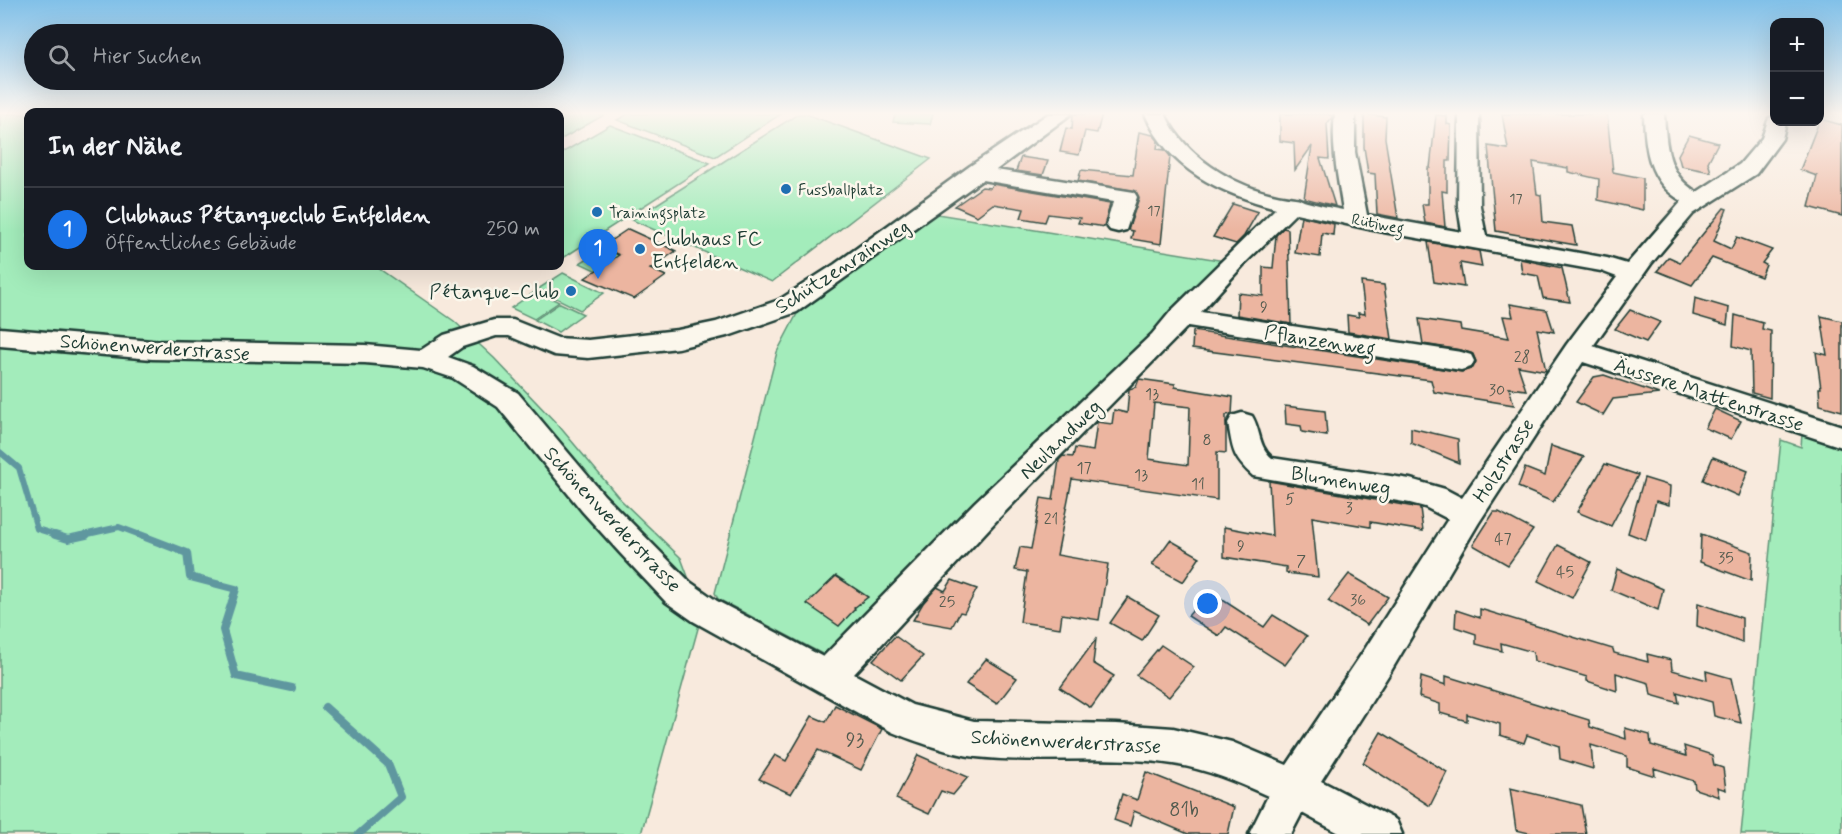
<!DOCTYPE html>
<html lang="de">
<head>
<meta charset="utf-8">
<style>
	:root { --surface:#171b24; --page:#20242c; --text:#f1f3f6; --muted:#9ea1a6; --line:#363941; --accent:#1a73e8 }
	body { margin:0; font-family:Mynerve,sans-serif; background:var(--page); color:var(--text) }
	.controls { position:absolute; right:18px; top:18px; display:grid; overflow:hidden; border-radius:12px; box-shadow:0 6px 24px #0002 }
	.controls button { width:54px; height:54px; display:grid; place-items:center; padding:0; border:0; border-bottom:2px solid var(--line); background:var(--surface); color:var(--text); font:30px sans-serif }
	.you { position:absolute; left:1208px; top:604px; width:21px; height:21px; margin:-15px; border:4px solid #fff; border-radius:50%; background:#1a73e8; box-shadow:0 0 0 9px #1a73e833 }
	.badge { display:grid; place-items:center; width:39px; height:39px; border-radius:50%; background:var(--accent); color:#fff; font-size:20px; font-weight:700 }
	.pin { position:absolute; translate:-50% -50px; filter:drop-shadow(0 2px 3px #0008) }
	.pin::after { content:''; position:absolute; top:32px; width:21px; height:18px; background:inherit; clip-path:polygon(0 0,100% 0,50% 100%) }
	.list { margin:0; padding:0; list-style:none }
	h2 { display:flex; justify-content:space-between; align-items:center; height:78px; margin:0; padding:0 24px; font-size:26px }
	h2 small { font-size:20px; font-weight:400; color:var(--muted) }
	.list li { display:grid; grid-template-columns:39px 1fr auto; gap:18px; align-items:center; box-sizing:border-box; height:84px; padding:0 24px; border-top:2px solid var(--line) }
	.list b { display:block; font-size:22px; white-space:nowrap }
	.list p { margin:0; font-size:20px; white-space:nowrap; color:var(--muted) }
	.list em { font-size:20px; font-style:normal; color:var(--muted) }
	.icon { flex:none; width:33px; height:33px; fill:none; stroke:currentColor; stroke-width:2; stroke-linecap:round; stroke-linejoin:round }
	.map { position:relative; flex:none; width:1842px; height:834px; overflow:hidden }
	.search { position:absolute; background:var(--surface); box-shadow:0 6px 24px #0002; left:24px; top:24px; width:540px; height:66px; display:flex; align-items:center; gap:15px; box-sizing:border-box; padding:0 21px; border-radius:33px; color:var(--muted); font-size:22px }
	.panel { position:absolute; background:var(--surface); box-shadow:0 6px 24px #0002; left:24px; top:108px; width:540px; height:162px; border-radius:12px }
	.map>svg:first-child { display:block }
</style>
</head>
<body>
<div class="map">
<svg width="1842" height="834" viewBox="0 0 1842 834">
	<rect width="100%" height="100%" fill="#f8eadd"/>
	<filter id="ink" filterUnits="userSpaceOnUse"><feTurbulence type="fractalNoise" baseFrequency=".0167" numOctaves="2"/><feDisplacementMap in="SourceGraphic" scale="12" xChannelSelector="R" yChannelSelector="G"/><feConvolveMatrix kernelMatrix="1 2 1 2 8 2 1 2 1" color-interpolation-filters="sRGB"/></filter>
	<g filter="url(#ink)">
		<g fill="#a3ecbb" stroke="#619478" stroke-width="1.5">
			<polygon points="0,114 28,114 28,266 379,266 378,268 454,321 494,358 559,426 621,500 681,558 702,614 641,834 0,834"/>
			<polygon points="560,114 606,114 560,140"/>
			<polygon points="628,114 781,114 715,157 617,120"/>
			<polygon points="798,114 806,114 931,159 772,282 632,220"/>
			<polygon points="895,114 933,114 930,124 893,122"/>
			<polygon points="610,125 710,163 560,260 560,154"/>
			<polygon points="931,213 1225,261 920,572 830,658 718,599 715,593 777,352 799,310"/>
			<polygon points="604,248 645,267 622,283 580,263"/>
			<polygon points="563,273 604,293 580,310 538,289"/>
			<polygon points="536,291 559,302 534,319 511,308"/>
			<polygon points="560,303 583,314 558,332 535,320"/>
			<polygon points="1802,434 1842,447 1842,834 1741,834 1781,440 1801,447"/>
		</g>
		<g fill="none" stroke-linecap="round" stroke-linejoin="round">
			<g stroke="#5e979f" stroke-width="6">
				<polyline points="0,452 19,468 37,529 60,536"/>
				<polyline points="79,536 119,527 143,536"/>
			</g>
			<g stroke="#5e979f" stroke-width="8">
				<polyline points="55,535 68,539 86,535"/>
				<polyline points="140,535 187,553 190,577 236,589 223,630 236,676 292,688"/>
				<polyline points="325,707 388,764 401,797 359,834"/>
			</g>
		</g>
		<g fill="#ecb5a0" stroke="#1f3d34" stroke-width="1.5" fill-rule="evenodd">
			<polygon points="1073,114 1102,114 1097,133 1085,131 1079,155 1060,152 1066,128 1072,129"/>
			<polygon points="1280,114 1327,114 1333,116 1327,124 1329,159 1320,158 1335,206 1304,198 1312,146 1295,170 1294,143 1280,141"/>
			<polygon points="1364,114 1386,117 1385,138 1398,218 1377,214 1375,174 1368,173 1364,147"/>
			<polygon points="1502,114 1607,114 1613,172 1643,178 1643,210 1598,200 1599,179 1568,172 1568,168 1533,162 1537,194 1541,195 1543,222 1572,226 1576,245 1496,231 1488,146 1508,149"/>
			<polygon points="1436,115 1447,116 1447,124 1451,125 1450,161 1447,161 1447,192 1442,191 1445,227 1425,223 1422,204 1428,204 1428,168 1430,168"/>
			<polygon points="1820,119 1842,125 1842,216 1809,207 1817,176 1800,170"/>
			<polygon points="1139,132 1153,135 1158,140 1157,149 1165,150 1170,156 1161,244 1131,239 1133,231 1128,230 1139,198 1136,191 1078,181 1081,170 1133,175"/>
			<polygon points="1689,135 1718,143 1708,162 1711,172 1681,166 1678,155"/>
			<polygon points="1021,157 1048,161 1043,175 1016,171"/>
			<polygon points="992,184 1110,204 1105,227 1078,223 1080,218 1048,214 1045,222 1021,218 1024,209 993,204 977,216 955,206 982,187 990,188"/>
			<polygon points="1233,204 1258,212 1244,236 1236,244 1213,237"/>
			<polygon points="1724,208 1727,209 1714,241 1731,249 1737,237 1772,250 1762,263 1766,265 1761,277 1712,258 1692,285 1657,271 1669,257 1680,262"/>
			<polygon points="1301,216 1334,224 1333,235 1322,233 1320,257 1295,253"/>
			<polygon points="1283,228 1288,229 1291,324 1237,315 1238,293 1263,296 1263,267 1273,268 1276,235"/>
			<polygon points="628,229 676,251 650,269 666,276 634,299 585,278 619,255 601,247"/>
			<polygon points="1428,242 1479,251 1482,267 1460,263 1464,287 1434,282"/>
			<polygon points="1520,259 1562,268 1570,302 1543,298 1538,276 1522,273"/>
			<polygon points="1361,282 1384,285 1392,339 1348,332 1347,315 1359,317 1358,313 1365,314"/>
			<polygon points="1695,298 1729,308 1727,325 1693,315"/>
			<polygon points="1510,304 1547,310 1554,332 1537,329 1546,371 1518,366 1526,390 1509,388 1514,405 1434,392 1431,380 1192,349 1193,331 1462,372 1473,368 1476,362 1473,354 1461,350 1423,344 1419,319 1460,325 1461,330 1509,338 1503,316 1513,317"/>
			<polygon points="1630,310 1660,322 1646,342 1615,329"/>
			<polygon points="1735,315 1763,323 1762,329 1771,331 1770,398 1752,393 1751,351 1733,346"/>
			<polygon points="1821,316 1842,321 1842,411 1820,405 1819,388 1821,388 1816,352 1827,355"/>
			<polygon points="1604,375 1659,394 1613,399 1603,415 1576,402 1594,377"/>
			<path d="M1139,379l36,5v3l58,10 -1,17 -6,1v38l-9,-1v48l-145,-21 -15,76 51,9 -9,56 -37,-6 -2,14 -40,-6 7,-50 -12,-2 5,-23 11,2 10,-51 12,2 6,-40 4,-4 10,1 2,-9 18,3 4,-29 15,2 2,-14 13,3 2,-24 7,-2zM1154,403l36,4 -2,58 -39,-6z"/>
			<polygon points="1285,406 1325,411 1327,436 1302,432 1301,426 1286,424"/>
			<polygon points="1715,409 1741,421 1731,439 1705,428"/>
			<polygon points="1411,428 1458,439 1459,463 1411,443"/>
			<polygon points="1551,446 1584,457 1553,502 1518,487 1525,468 1545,476"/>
			<polygon points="1713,457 1748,471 1738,496 1703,480"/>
			<polygon points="1605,464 1638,475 1611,526 1577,512"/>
			<polygon points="1644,478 1670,486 1669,505 1656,501 1646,540 1628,533"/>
			<polygon points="1269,481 1420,508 1423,531 1370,522 1370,527 1312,517 1318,577 1286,573 1286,567 1224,557 1224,527 1272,536"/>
			<polygon points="1494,512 1499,512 1533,530 1508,565 1473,545"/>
			<polygon points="1701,534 1752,552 1751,581 1700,562"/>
			<polygon points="1170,540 1200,557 1183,582 1152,565"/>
			<polygon points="1558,545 1591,562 1572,598 1538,581"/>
			<polygon points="1617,569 1663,589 1658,610 1611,590"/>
			<polygon points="1349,574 1388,597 1367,625 1328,601"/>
			<polygon points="836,576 868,597 854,608 855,609 839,626 807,604"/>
			<polygon points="952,580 977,589 964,613 960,612 952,627 913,620 923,603 937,587 945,591"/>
			<polygon points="1209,591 1264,627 1273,615 1307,636 1285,665 1226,627 1219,636 1188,616"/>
			<polygon points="1128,597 1159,615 1142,641 1110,623"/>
			<polygon points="1698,603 1742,618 1742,643 1697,626"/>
			<polygon points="1480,609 1613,649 1614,653 1648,662 1647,654 1671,660 1672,670 1707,680 1706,671 1731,678 1741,723 1714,716 1712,702 1677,692 1679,703 1651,695 1649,683 1616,673 1617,691 1587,681 1587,677 1534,661 1533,652 1501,643 1502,651 1476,644 1476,634 1455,627 1456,610 1480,618"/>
			<polygon points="895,636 923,656 901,680 873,660"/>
			<polygon points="1096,639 1093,663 1114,676 1091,708 1060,688"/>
			<polygon points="1161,645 1194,667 1169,697 1136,675"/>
			<polygon points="986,659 1017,678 997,704 966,684"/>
			<polygon points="1446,676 1589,720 1590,727 1626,739 1625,728 1650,735 1651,745 1686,756 1684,746 1712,755 1714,765 1723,768 1726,790 1717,787 1719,797 1695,789 1694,781 1654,768 1655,776 1627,767 1627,756 1591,745 1593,769 1560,759 1559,746 1527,735 1524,743 1500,735 1500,724 1467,714 1467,721 1440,713 1440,704 1419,697 1421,677 1446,685"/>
			<polygon points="835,705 882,729 861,770 818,750 791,794 759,779 775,755 786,761 812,716 826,722"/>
			<polygon points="1381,732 1447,772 1430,806 1363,763"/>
			<polygon points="918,755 968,777 953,795 941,791 929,814 896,799"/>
			<polygon points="1146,772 1234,807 1228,834 1188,834 1134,811 1130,826 1114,820 1122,794 1137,800"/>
			<polygon points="1510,788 1581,805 1586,834 1533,834 1516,830"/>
		</g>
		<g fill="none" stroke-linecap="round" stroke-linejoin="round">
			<g stroke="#1f3d34" stroke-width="5">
				<path id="minor" d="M1048,114h23l-75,56 138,22 3,5 -11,33 -8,2 -8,-2 -4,-5 7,-23 -131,-22 -185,132 -66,23 -53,13 -90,10 -34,-3 -45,-19h-13l-34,11 -14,10 25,9 45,27 86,102 86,87 27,19 106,56 152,-155 177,-168 19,-23 105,-103c-56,-15 -107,-38 -131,-94h20c22,47 79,79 130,84 5,0 7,3 12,4 12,3 24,6 36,8 -5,-32 -12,-63 -8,-96h20v38l12,63 95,17 -4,-26 1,-92h20l1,92 6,30 121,22 20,6 55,-63c-34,-19 -37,-52 -38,-87h20c2,31 3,61 33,78l43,-28 22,-26 7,-20 5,-2v6h12l-4,17 -26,35 -63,40 -42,50 -58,82 249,80v21l-259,-85 -105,162 -87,147 -70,110 75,39 6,14h-61l-39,-21 -11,21h-42l19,-38c-31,-14 -61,-27 -95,-32 -65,-10 -132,0 -197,-7 -24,-3 -62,-16 -84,-25l-199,-111 -27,-19 -46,-49 -38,-42 -84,-104 -45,-29 -30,-10 -58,-5 -213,-4 -152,-13v-18l152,13 213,4 56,5 23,-15 50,-15h19l45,18 30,2 90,-10 38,-8 63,-22 56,-36 135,-98zM1296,213l82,18 223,40 16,6 -50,67 -105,154 -17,-9 -35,-10 -138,-21c-14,-12 -11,-27 -20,-42l-10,-3 -10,3 -4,7c5,27 4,34 25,53l157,27 15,4 23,12 -83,130 -78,116 -55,-23 -59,-14 -56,-4 -143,-3 -62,-16 -58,-31 143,-154 191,-194 273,44 10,-3 3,-6 -3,-6 -10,-3 -260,-40 45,-50z"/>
			</g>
			<use href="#minor" fill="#fbf7ec" fill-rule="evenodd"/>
		</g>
	</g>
	<linearGradient id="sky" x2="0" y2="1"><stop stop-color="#81c0e8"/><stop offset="0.49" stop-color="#fcf6f0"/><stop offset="1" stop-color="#fcf6f0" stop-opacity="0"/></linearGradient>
	<rect width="1842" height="231" fill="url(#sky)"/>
	<g fill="#1f6fb2" stroke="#fbf7ec" stroke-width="2">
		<circle cx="786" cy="189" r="6"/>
		<circle cx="597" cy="212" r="6"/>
		<circle cx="640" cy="249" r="6"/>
		<circle cx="571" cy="291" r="6"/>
	</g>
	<g text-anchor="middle" stroke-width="5" stroke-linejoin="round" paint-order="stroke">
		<g font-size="14" fill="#525b4f">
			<text x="1516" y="203">17</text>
			<text x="1154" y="215">17</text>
		</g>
		<g font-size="16" fill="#1f3d34" stroke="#fbf7ec" text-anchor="start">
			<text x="798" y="195">Fussballplatz</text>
			<text x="609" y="218">Trainingsplatz</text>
		</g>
		<g font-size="16" fill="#1f3d34" stroke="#fbf7ec">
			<text transform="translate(1378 223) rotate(11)" y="6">Rütiweg</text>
		</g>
		<g font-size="16" fill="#525b4f">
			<text x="1264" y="312">9</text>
			<text x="1522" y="362">28</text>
			<text x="1497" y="395">30</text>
			<text x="1152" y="399">13</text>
			<text x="1207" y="445">8</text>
			<text x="1084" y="473">17</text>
			<text x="1141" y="480">13</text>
			<text x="1198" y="489">11</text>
			<text x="1290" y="504">5</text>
			<text x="1349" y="513">3</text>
			<text x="1051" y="524">21</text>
			<text x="1503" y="544">47</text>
			<text x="1241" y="551">9</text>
			<text x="1726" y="563">35</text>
			<text x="1301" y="566">7</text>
			<text x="1565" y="577">45</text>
			<text x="1358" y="605">36</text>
			<text x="947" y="607">25</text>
		</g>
		<g font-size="20" fill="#1f3d34" stroke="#fbf7ec" text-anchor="start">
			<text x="652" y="245">Clubhaus FC<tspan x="652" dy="23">Entfelden</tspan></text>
			<text x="559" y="298" text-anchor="end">Pétanque-Club</text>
		</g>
		<g font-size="20" fill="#1f3d34" stroke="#fbf7ec">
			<text transform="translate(842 266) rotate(-33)" y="7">Schützenrainweg</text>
			<text transform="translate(1320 340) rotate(9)" y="7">Pflanzenweg</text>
			<text transform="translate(155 347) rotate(4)" y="7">Schönenwerderstrasse</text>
			<text transform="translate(1709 394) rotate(18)" y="7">Äussere Mattenstrasse</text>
			<text transform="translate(1060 439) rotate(-44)" y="7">Neulandweg</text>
			<text transform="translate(1503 460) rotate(-57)" y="7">Holzstrasse</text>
			<text transform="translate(1341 480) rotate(9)" y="7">Blumenweg</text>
			<text transform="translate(613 519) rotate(47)" y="7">Schönenwerderstrasse</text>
			<text transform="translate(1066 741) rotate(3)" y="7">Schönenwerderstrasse</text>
		</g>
		<g font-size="20" fill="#525b4f">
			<text x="855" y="746">93</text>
			<text x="1184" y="816">81b</text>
		</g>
	</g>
</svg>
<div class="controls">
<button>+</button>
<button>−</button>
</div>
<div class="you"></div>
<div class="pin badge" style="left:598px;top:279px">1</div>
<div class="search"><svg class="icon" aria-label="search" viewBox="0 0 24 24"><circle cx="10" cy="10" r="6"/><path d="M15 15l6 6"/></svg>Hier suchen</div>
<section class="panel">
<h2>In der Nähe<small></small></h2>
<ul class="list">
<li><span class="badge">1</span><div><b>Clubhaus Pétanqueclub Entfelden</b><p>Öffentliches Gebäude</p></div><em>250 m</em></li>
</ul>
</section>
</div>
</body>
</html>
